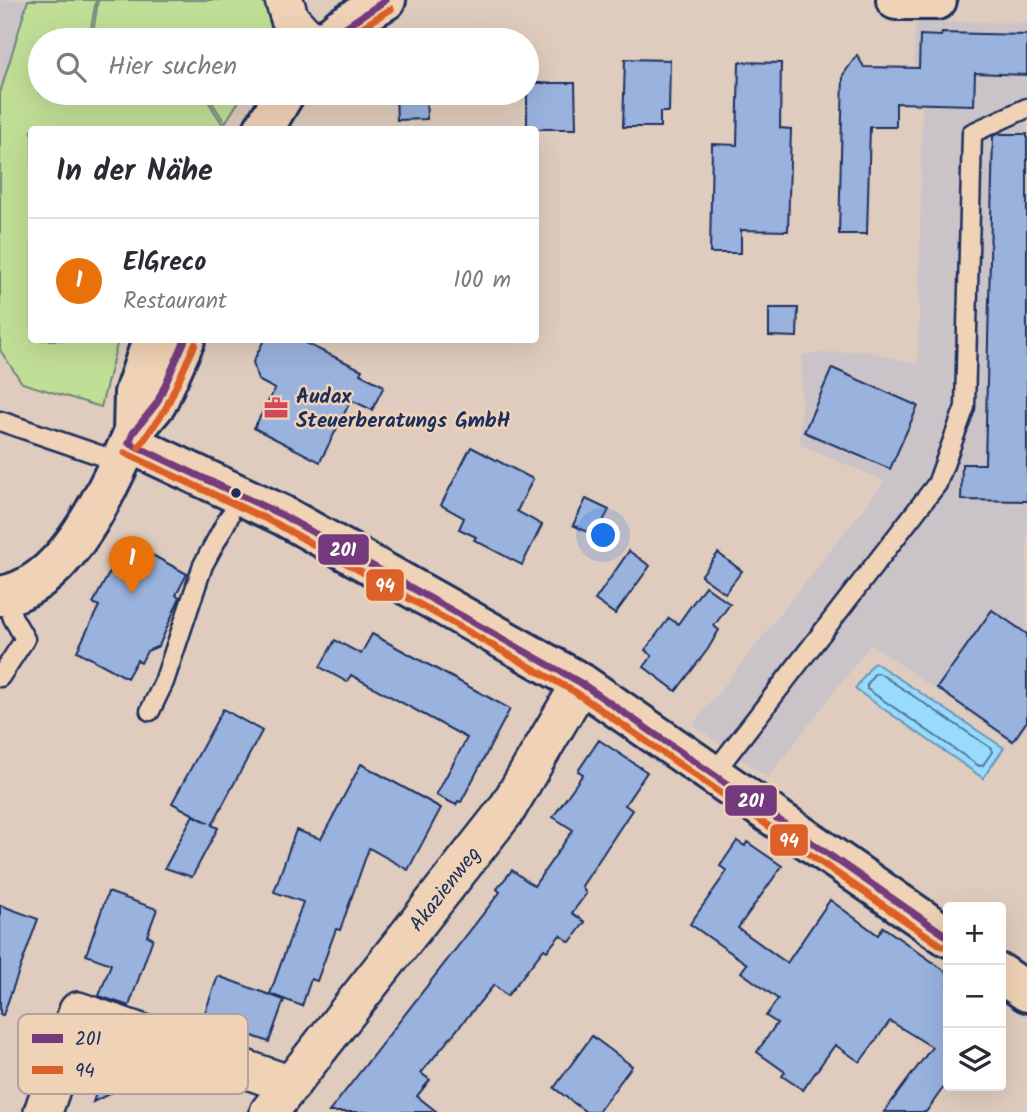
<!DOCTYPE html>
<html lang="de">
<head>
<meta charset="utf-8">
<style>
	:root { --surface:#fff; --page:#f7f7f7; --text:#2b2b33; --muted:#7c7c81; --line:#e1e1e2; --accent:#b45309 }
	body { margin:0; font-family:Kalam,sans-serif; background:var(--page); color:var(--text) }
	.controls { position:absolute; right:21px; bottom:21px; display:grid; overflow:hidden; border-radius:7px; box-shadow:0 7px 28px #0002 }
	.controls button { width:63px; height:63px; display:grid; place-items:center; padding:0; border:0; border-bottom:2px solid var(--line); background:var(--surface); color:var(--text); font:35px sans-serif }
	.you { position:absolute; left:604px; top:536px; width:24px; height:24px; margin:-18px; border:5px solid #fff; border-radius:50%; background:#1a73e8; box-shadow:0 0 0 10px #1a73e833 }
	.badge { display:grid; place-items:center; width:46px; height:46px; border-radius:50%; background:var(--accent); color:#fff; font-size:23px; font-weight:700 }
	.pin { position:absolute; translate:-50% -58px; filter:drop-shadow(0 2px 4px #0008) }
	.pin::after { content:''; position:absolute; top:37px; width:24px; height:21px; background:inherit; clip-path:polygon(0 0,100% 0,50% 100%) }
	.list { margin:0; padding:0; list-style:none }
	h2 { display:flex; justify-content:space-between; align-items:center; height:91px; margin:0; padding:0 28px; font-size:30px }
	h2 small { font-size:23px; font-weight:400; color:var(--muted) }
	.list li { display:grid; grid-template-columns:46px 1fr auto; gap:21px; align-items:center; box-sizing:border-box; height:126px; padding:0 28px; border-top:2px solid var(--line) }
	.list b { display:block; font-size:26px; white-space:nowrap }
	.list p { margin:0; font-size:23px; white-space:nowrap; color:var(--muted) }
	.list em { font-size:23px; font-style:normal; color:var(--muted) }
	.icon { flex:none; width:38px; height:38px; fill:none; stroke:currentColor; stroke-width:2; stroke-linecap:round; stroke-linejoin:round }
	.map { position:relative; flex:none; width:1027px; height:1112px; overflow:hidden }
	.search { position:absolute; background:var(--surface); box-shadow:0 7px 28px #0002; left:28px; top:28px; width:511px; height:77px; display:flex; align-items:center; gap:18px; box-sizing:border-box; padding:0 24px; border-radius:38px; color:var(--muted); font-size:26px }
	.panel { position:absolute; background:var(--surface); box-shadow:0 7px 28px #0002; left:28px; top:126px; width:511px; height:217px; border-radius:7px }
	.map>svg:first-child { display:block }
</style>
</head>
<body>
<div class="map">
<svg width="1027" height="1112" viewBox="0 0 1027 1112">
	<rect width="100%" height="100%" fill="#dfccbe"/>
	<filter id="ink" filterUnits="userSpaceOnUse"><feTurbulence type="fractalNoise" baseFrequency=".0143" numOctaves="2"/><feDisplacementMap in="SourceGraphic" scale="14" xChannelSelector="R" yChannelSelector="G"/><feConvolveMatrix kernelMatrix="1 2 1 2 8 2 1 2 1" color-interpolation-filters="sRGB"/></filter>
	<g filter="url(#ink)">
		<g fill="#cac4c8">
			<polygon points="0,0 28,0 0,93"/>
			<polygon points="915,21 1027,23 1027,726 1014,745 871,644 768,778 693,725 885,481 800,445 802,354 866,351 918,364 922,107 914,107"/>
		</g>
		<g fill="#c1de96" stroke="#6e867a" stroke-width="2">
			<polygon points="28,0 96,0 89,40 40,40 40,93 203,93 223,125 220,130 32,130 32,340 118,340 101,407 22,383 0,350 0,93"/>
			<polygon points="98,0 264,0 274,40 92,40"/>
			<polygon points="206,93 244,93 225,123"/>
		</g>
		<polygon fill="#99dbfb" stroke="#6796bc" stroke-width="2" points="874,662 1004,748 983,778 855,689"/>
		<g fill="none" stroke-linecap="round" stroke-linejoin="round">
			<polygon stroke="#4d749d" stroke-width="2" points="879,673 991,748 992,752 983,765 979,766 867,689 867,685 874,674"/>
		</g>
		<g fill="#99b2de" stroke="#1b2f5e" stroke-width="2">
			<polygon points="942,33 1027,35 1027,75 975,73 974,105 896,103 896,127 870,127 867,234 839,234 843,75 857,55 864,67 919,68 920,35 941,36"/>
			<polygon points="625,59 670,60 669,112 660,112 660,127 623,127"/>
			<polygon points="739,62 781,63 780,128 791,129 788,231 741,230 741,253 710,253 712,144 737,145"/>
			<polygon points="527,83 575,83 576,129 527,129"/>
			<polygon points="396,93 426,93 427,119 397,120"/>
			<polygon points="998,134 1027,134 1027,501 961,500 962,464 985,464 993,136"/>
			<polygon points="769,308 798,308 797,337 769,336"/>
			<polygon points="264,340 299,340 362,370 360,374 384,386 372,410 351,400 320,462 254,428 275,389 258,380 253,362"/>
			<polygon points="832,368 918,406 890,469 804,432"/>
			<polygon points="471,447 533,479 517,511 542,525 522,565 474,540 476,537 459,529 464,518 441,505"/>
			<polygon points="586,499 609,510 595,536 573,525"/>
			<polygon points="132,544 187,574 176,595 180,597 159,646 147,651 141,663 137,660 127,678 77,651 99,606 93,603 112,568 117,571"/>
			<polygon points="629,551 650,566 615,614 595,600"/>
			<polygon points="718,553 742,571 725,593 701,576"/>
			<polygon points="705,586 730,604 714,626 719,630 708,649 676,691 644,667 652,656 645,650 669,618 678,624"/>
			<polygon points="992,610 1027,634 1027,721 1013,741 937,688"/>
			<polygon points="372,634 510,709 461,802 458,801 456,805 436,795 467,738 351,675 347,682 320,667 335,640 361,654"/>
			<polygon points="223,709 262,731 212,825 218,828 192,877 165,868 193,815 209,823 172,803"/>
			<polygon points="599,740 647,772 625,805 632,810 582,886 586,894 572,913 585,922 570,942 560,935 547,951 544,949 507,996 494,985 421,1073 430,1080 417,1096 437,1112 329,1112 500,892 497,889 512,870 534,886 573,830 553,817 583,774 578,771"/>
			<polygon points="361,764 441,808 408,870 369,848 340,930 336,929 317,981 311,979 302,1006 270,994 303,902 274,892 296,830 321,839"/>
			<polygon points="737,841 745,846 747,842 782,866 738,928 787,963 830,900 878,935 883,927 948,973 948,1081 926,1112 884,1112 932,1047 890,1021 860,1062 835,1045 803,1090 782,1076 785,1072 757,1052 777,1023 766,1016 778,999 741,972 747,964 690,924 727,871 720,866"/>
			<polygon points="108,892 157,909 147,936 153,938 129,1006 99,996 111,964 86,955"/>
			<polygon points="0,905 38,919 3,1015 0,1015"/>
			<polygon points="218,976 284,1000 269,1042 203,1018"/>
			<polygon points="592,1036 632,1066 598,1112 586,1112 554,1088"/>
			<polygon points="95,1042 132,1054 138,1068 133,1082 93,1102 100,1081 83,1075"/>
		</g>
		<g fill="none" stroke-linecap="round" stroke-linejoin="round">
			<g stroke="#1b2f5e" stroke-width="23">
				<g id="lane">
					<polyline points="0,421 120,462"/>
					<polyline points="0,677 25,639 13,618 5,596"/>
					<polyline points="150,711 164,682 203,565 229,517"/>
					<polyline points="713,774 937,484 965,407 972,133 1027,108"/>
				</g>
			</g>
			<g stroke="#1b2f5e" stroke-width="42">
				<g id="street">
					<polyline points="284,0 290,19 309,40"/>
					<polyline points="43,1112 78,1011 291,1085"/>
					<path id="s1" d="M269,1112l238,-303 74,-126"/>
				</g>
			</g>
			<g stroke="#1b2f5e" stroke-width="44">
				<g id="secondary">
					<polyline points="896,0 937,0"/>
					<polyline points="326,40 340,28 386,0"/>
					<polyline points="263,130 285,93"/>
					<polyline points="136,428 157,403 185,340"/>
					<polyline points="129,443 282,515 581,683 948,937"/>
					<path d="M0,596c65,-9 104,-101 129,-153l4,-10 1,-40 18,-53"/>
					<polyline points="1001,974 1027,992"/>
				</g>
			</g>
			<use href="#lane" stroke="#f0d3b6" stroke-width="18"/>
			<use href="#street" stroke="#f0d3b6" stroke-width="37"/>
			<use href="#secondary" stroke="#f0d3b6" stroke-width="38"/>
			<g stroke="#f0d3b6" stroke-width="12">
				<g id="bus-1">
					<polyline points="326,40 386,0"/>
					<polyline points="129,443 282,515 581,683 948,937"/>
					<polyline points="129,443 133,433 157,403 185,340"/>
				</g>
			</g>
			<g stroke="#f0d3b6" stroke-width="12">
				<g id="bus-2">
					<polyline points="342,40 391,9"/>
					<polyline points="139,447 166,408 195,344"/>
					<polyline points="125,453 277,524 575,692 942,946"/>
				</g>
			</g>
			<use href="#bus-1" stroke="#743a7d" stroke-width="7"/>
			<use href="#bus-2" stroke="#dc6028" stroke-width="7"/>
		</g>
	</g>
	<defs>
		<g id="office-bare" transform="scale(1.89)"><path d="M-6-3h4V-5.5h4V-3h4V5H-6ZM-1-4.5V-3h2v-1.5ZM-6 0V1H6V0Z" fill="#d1495b" stroke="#f0d3b6" stroke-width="2.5" paint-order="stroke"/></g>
	</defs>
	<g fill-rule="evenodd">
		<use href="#office-bare" x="276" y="408"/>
	</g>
	<circle fill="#1b2f5e" stroke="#f0d3b6" stroke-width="2.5" cx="236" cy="493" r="6"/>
	<g text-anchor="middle" stroke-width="5" stroke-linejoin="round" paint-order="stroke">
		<g font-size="21" font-weight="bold" fill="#1b2f5e" stroke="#f0d3b6" text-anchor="start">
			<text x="296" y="403">Audax<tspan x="296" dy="24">Steuerberatungs GmbH</tspan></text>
		</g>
		<g font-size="21" fill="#1b2f5e" stroke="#f0d3b6">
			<text dy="7" stroke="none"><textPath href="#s1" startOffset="284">Akazienweg</textPath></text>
		</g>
	</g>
	<rect x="18" y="1014" width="230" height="80" rx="10" fill="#f0d3b6" stroke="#b0a29c" stroke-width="2"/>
	<rect x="32" y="1034" width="31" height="9" fill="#743a7d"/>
	<rect x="32" y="1066" width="31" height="8" fill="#dc6028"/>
	<g font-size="19" fill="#1b2f5e">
		<text x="75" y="1045">201</text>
		<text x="75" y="1077">94</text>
	</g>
	<g stroke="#f0d3b6" stroke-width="2.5">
		<rect x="317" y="533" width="53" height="33" rx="7" fill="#743a7d"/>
		<rect x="365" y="568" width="40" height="34" rx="7" fill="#dc6028"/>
		<rect x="724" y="784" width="54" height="33" rx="7" fill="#743a7d"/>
		<rect x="769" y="823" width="40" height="34" rx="7" fill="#dc6028"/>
	</g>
	<g font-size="19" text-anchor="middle" font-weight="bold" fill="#fff">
		<text x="343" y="556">201</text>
		<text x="385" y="592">94</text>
		<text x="751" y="807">201</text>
		<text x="789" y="847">94</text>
	</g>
</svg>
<div class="controls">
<button>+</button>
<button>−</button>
<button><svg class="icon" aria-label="layers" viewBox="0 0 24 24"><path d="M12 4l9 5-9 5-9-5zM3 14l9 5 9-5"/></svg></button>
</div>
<div class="you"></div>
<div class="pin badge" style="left:132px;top:594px;background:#e8710a">1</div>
<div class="search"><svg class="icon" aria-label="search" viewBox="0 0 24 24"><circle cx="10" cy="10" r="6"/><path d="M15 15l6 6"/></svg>Hier suchen</div>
<section class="panel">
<h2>In der Nähe<small></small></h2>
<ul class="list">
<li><span class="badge" style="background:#e8710a">1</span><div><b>ElGreco</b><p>Restaurant</p></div><em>100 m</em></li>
</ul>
</section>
</div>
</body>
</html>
